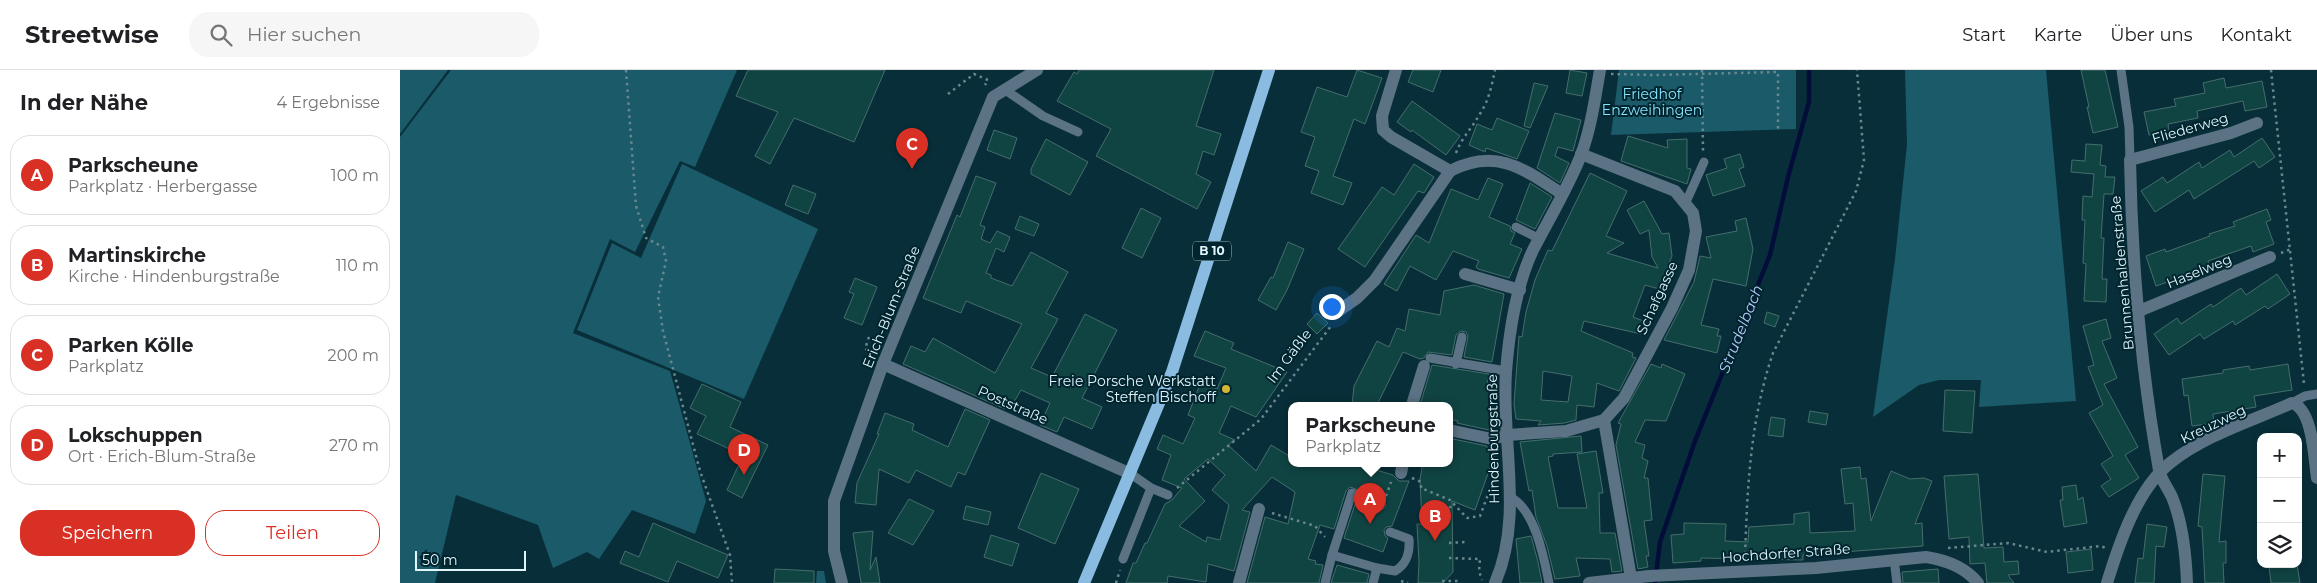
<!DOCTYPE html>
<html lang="de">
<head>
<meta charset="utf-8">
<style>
	:root { --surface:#fff; --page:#f6f6f6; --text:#202124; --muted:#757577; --line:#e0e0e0; --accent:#d93025 }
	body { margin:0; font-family:Montserrat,sans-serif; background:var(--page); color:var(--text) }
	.controls { position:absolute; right:15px; bottom:15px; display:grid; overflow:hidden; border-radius:10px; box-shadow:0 2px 8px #0003 }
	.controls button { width:45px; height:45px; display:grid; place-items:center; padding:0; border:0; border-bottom:1px solid var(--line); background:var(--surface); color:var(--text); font:25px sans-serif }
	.scale { position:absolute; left:15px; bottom:12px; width:111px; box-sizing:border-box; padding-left:5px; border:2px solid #e1f5fb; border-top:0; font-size:14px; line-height:18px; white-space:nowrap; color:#e1f5fb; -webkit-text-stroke:4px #00252f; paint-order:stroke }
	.you { position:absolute; left:931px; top:236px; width:18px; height:18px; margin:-12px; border:4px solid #fff; border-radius:50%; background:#1a73e8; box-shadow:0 0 0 8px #1a73e833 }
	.badge { display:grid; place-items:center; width:32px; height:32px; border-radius:50%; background:var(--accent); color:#fff; font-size:16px; font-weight:700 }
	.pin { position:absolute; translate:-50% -41px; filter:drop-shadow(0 1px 2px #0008) }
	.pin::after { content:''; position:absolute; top:26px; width:18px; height:15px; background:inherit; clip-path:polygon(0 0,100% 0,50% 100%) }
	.popup { position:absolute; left:888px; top:332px; width:165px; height:65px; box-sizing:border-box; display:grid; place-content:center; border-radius:10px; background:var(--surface); filter:drop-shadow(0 1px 4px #0005); font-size:16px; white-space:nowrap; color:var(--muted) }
	.popup b { font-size:19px; color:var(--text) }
	.popup::after { content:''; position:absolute; left:50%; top:100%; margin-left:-10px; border:10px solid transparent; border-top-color:var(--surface) }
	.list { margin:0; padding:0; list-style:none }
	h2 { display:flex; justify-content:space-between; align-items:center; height:65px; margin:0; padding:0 20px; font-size:21px }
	h2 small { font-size:16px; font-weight:400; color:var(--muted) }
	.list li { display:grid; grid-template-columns:32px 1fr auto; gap:15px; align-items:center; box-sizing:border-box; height:80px; margin:0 10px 10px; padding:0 10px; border:1px solid var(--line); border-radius:20px }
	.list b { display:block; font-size:19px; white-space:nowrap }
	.list p { margin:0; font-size:16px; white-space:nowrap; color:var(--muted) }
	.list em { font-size:16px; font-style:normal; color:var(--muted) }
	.actions { display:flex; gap:10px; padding:15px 20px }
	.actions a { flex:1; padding:11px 0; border:1px solid var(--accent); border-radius:20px; text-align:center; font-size:18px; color:var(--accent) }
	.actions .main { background:var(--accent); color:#fff }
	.icon { flex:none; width:28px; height:28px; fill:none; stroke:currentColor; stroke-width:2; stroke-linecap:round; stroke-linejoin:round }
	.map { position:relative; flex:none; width:1917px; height:513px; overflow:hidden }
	header { display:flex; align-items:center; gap:30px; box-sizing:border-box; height:70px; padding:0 25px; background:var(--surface); border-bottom:1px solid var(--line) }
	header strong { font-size:24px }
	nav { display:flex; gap:28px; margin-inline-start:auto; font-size:18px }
	.search { width:350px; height:45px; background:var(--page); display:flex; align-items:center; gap:12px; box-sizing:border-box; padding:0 18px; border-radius:20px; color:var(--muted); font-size:19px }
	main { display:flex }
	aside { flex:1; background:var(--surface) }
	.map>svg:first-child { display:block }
</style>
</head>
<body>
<header>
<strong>Streetwise</strong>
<div class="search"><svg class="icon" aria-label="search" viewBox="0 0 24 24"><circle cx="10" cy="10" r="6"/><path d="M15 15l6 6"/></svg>Hier suchen</div>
<nav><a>Start</a><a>Karte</a><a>Über uns</a><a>Kontakt</a></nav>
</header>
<main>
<aside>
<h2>In der Nähe<small>4 Ergebnisse</small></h2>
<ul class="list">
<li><span class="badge">A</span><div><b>Parkscheune</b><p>Parkplatz · Herbergasse</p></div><em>100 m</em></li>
<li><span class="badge">B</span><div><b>Martinskirche</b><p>Kirche · Hindenburgstraße</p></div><em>110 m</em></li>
<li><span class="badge">C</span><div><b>Parken Kölle</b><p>Parkplatz</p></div><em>200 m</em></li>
<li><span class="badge">D</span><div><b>Lokschuppen</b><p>Ort · Erich-Blum-Straße</p></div><em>270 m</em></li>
</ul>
<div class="actions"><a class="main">Speichern</a><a>Teilen</a></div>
</aside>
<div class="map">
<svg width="1917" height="513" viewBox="0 0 1917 513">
	<rect width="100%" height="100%" fill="#082f39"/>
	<g fill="#1a5a69">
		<polygon points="0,0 48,0 0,64"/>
		<polygon points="51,0 337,0 295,97 280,91 235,182 210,169 173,263 270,301 306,431 295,464 232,440 199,489 187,482 153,498 138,455 56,425 35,513 0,513 0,67"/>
		<polygon points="1219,0 1396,0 1396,59 1211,65"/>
		<polygon points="1505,0 1646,0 1676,331 1579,337 1581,310 1539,310 1519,315 1473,347 1495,189 1507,74"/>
		<polygon points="282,94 418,159 344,329 177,260 212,173 241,188"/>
		<polygon points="417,501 424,501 426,513 416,513"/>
	</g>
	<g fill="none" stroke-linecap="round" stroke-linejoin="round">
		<polyline stroke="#040d3a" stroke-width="4.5" points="1255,513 1260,472 1295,371 1370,185 1388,107 1409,32 1409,0"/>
	</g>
	<g fill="#104443" stroke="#456d6b" fill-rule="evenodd">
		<polygon points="348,0 485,0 454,72 394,48 370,94 355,86 378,42 336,26"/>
		<polygon points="679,0 814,0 796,56 821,64 814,85 803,81 796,104 811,112 797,139 696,86 711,59 657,31 674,2 677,4"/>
		<polygon points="957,0 982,8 965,54 954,49 933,106 952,113 943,135 911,123 919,101 905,96 915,67 901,62 917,17 947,27"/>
		<polygon points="1013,0 1041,0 1033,22 1008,12"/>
		<polygon points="1170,0 1187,3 1182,26 1166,23"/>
		<polygon points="1681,0 1705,0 1718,57 1693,63 1687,37 1689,37"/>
		<polygon points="1824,8 1826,18 1862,11 1867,37 1845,41 1843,31 1797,41 1798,48 1768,54 1769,62 1749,65 1744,42 1776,36 1774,29 1805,23 1803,13"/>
		<polygon points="1134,13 1148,16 1130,58 1124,56"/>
		<polygon points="1012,31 1060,66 1046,85 1012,60 1011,62 997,52"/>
		<polygon points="1155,43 1181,50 1173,81 1158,77 1155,86 1169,93 1160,113 1137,98"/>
		<polygon points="1097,48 1129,61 1117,89 1086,78 1085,82 1069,75 1077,54 1092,60"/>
		<polygon points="594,60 617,68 610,89 587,80"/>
		<polygon points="1228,66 1268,78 1267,70 1287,69 1287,98 1291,99 1287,114 1221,91"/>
		<polygon points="1862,68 1875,87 1859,98 1854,91 1794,129 1789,120 1755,142 1741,121 1763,107 1767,113 1799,92 1802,98 1830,80 1834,87"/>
		<polygon points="646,69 688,92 670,125 631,104 631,99"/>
		<polygon points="1686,74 1702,75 1700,95 1706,96 1705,107 1715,107 1713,124 1704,124 1701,168 1704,168 1702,209 1707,209 1706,232 1684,231 1686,194 1683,193 1685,150 1682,150 1683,126 1692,127 1694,104 1671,102 1672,90 1685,91"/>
		<polygon points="1340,84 1344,97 1339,99 1345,116 1313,126 1306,105 1327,98 1324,89"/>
		<polygon points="1014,94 1034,107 1024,123 1018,121 965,197 938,179 982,117 994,125"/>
		<path d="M1190,103l37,18 -21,45 18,7 -17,10 51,15 -6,-11 -3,-27 -9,4 -13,-24 17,-9 18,33 7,-1 3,23 -13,33 -14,-4 -12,32 13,5 -5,12 -57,-13 -3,10 52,22 -1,4 4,1 -17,33 -22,-8 -3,24 -17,-2 -1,15 -11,3 -27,2 3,-4 -25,-2 -2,-15 5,-68 3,1 4,-25 9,-32 13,-30 4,1zM1143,301l29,5 -4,26 -27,-2z"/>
		<polygon points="576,106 596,113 580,155 585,157 581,169 590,173 597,161 610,167 604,182 596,178 586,203 591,205 591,208 612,216 631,182 668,202 646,243 658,249 631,298 652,307 685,244 717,260 682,328 702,337 692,359 664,347 657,362 640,355 650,333 621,320 614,332 609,330 605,339 503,294 511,276 525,282 533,268 595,303 622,254 566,231 561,243 523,228 557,145 560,147"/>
		<polygon points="1088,108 1103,114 1089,147 1110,156 1111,161 1115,163 1110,174 1122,179 1109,208 1078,199 1076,197 1079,191 1053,181 1036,210 1010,196 997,221 984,214 1016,165 1029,173 1051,119 1078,130"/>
		<polygon points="1130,113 1152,127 1135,159 1116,150"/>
		<polygon points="393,115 416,124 408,144 385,135"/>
		<polygon points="741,138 761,148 742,188 722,178"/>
		<polygon points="1867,139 1871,150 1866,152 1874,174 1853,182 1851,176 1808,191 1809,195 1775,207 1776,209 1756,216 1746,186 1765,179 1766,182 1810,166 1809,164 1835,156 1833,152"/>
		<polygon points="620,146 639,154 634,166 615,159"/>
		<polygon points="1346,148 1353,179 1346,216 1313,209 1301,255 1319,259 1317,266 1321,266 1317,283 1264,270 1294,212 1300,186 1311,188 1306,167 1337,161 1335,151"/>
		<polygon points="888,172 904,179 887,220 876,240 858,230 871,207 873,208"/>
		<polygon points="1877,204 1890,224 1868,239 1865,236 1835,255 1833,251 1804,269 1800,264 1769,285 1754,264 1777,248 1781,254 1811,234 1813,237 1841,218 1846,225"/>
		<polygon points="455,208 477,217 462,255 444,248 454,224 449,222"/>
		<polygon points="1074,215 1104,224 1092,292 1064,287 1068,266 1066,262 1061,261 1056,265 1052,285 1028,282 1024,288 1020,289 1003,282 977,335 952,335 954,316 977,271 989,277 997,258 1005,261 1009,239 1040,245 1044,221"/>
		<polygon points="1367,242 1379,246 1375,257 1364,253"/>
		<polygon points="917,243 928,253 917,264 907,254"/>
		<polygon points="1706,249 1711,268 1702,271 1717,308 1704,314 1738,377 1725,385 1739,408 1709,427 1701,416 1711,409 1701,394 1713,386 1689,343 1703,335 1688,297 1694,295 1683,256"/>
		<path d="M805,261l29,12 -3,6 56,23 -31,45 -25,-11 -12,27 16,7 -7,5 28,26 15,-26 20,12v6h73l-1,3 30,9 6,6h10l-17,45 -6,1 -2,3 1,6 3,2 -5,14 -39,-14 12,-37 22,9 5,-1 3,-3 -4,-8 -32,-11 -4,4 -12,38 -14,-4 -12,34 8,2 -1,3 8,1 -4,18h-72l18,-66 23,7 7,-32 -23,-15 -30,33 8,2 -16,59 -26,-7 -2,18 -38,-6 -1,7h-41l7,-20h3l9,-20h2l18,-39 7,-4 10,-12 -20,-8 9,-25 -14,-6 6,-14 20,9 12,-26 -7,-3 13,-33 16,7 9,-21 -32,-12zM808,389l17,16 -13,15 17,15 -9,35 -13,-3 -1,5 -27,-16 26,-25 -21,-22z"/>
		<polygon points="1251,294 1261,298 1262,294 1285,304 1266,351 1245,350 1235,372 1245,375 1242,388 1248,391 1244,408 1248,408 1252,450 1244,451 1249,486 1246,486 1248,497 1238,499 1216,375 1221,354 1218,353"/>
		<polygon points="1888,294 1892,320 1854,326 1856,337 1813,344 1814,353 1792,356 1788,325 1784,326 1782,309 1823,303 1823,300 1849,296 1850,300"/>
		<polygon points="1032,295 1089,304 1086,320 1094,321 1089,360 1057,353 1058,351 1049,349 1049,335 1020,335"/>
		<polygon points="302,314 341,332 330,357 368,375 342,428 327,420 341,390 334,386 336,382 297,364 306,346 290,338"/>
		<polygon points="1545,320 1575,321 1572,363 1543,361"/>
		<polygon points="565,339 590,350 565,405 558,402 551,417 516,400 509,413 479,399 476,435 455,433 457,413 479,364 477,364 485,343 514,354 512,360 548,377"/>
		<polygon points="1410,341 1428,344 1426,355 1408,352"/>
		<polygon points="1371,347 1385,349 1383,367 1368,365"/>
		<polygon points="1181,366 1182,382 1153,384 1153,386 1148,387 1158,438 1187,438 1177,384 1196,381 1203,423 1199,423 1200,463 1215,463 1222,501 1212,502 1210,489 1176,488 1180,506 1155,509 1147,476 1136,447 1132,420 1129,421 1120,372"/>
		<polygon points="1053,369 1087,376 1087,378 1096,381 1075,440 1052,431 1053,502 1043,513 1018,513 1019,492 1017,454 1022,454 1020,409 1023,393 1049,393"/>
		<polygon points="1460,397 1461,409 1466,408 1471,451 1491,401 1510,409 1524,408 1532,411 1515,454 1522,453 1523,476 1403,485 1403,490 1301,488 1301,491 1273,493 1271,465 1284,464 1284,453 1326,454 1325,471 1348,472 1349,457 1394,454 1394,444 1409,442 1410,463 1455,461 1453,433 1445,434 1441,399"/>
		<polygon points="641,403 679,419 655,474 618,458"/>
		<polygon points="1578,404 1584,478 1603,477 1604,492 1618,491 1619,504 1608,505 1614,513 1587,513 1585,493 1570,494 1569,467 1549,469 1544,406"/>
		<polygon points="1803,404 1825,406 1819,472 1826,471 1826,493 1823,493 1824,513 1805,513 1802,457 1798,456"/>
		<polygon points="1676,415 1678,430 1683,427 1687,453 1664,457 1660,430 1663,430 1662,417"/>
		<polygon points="509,429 534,441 513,475 488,463"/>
		<polygon points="566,436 591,442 588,455 563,449"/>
		<polygon points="253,453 328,485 318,508 277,491 268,512 220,493 225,481 239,487"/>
		<polygon points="1747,454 1767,457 1764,477 1756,476 1754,513 1735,513 1738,488 1743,489"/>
		<polygon points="473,461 470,500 476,487 480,513 461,513 453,463"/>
		<polygon points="591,465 619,474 612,496 584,487"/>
		<polygon points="1131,466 1138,492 1142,513 1120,513 1116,469"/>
		<polygon points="1691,479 1693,500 1668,503 1666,482"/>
		<polygon points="1897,494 1900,513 1871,513 1869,497"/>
		<polygon points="937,495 969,504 967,513 931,513"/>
		<polygon points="375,499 414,501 414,513 374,513"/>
		<polygon points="1538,499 1539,513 1503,513 1502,502"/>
	</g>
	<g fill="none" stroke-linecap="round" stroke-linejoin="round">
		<g stroke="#69878f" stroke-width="2.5" stroke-dasharray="2.5 4" stroke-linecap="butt">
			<polyline points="226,0 236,136 246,168 263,177 266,191 258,227 263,261 300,401 330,485 332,513"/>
			<polyline points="1302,0 1303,81"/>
			<polyline points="1871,0 1904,314"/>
			<polyline points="1211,4 1255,5 1378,2 1378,61"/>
			<polyline points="548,24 574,4 588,10 585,15"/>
			<path d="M1056,83c6,-16 17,-26 25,-41 8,-12 11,-28 14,-42"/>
			<polyline points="1881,183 1891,179"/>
			<polyline points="469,267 465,279 473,282"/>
			<polyline points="1012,408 1021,412 1021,418 1050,430 1067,448 1080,446 1095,406"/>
			<polyline points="777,418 861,349 931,256"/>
			<polyline points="986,426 991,412"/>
			<polyline points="1043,440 1055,435"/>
			<polyline points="872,443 915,456 925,467"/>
			<polyline points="1049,473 1065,472"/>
			<polyline points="1548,478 1608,473 1647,482 1700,476 1706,478"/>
			<polyline points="1049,488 1080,489 1079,501 1082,510"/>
			<path d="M1345,490c2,-70 5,-140 28,-207l83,-162 8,-31 -7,-90"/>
			<polyline points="1001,511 1008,513"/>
			<polyline points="1042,511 1060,511"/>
			<polyline points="716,513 720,500"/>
		</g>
		<g stroke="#5b7385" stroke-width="9">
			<polyline points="1721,0 1729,57 1730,90"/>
			<polyline points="604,19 643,46 678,62"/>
			<polyline points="1286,132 1304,92"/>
			<polyline points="1116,157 1140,169"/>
			<polyline points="1030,288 1106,301"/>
			<polyline points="1056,294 1062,267"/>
			<polyline points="1892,333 1905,326 1917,324"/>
			<polyline points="731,404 751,418"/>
			<path d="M1110,427c25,12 34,61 39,86"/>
			<polyline points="932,485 952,423 980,434"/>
			<polyline points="723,489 751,418 768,425"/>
			<polyline points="1494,489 1497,513"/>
			<path d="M925,513l7,-28 45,13 18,3c12,-7 15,-18 14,-32l-19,-7"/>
			<polyline points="973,513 977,498"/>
		</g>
		<g stroke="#5b7385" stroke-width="12">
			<path d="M996,0l-14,46 1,14 8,7 59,34c46,-24 74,-2 112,23"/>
			<polyline points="1065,204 1120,220"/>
			<polyline points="1739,241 1870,187"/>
			<polyline points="934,244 957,228 975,210 1050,101"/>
			<polyline points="483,294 731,404"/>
			<polyline points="1012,335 1024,296"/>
			<polyline points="1204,350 1231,508"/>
			<polyline points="1049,360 1092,369 1107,365 1166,361 1204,350 1224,328 1272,238 1289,200 1296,161 1293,143 1275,121 1181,84"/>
			<polyline points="1001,403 1003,393"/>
			<polyline points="442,513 434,481 434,431 483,294 593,27 637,0"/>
			<polyline points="839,513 859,439"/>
			<path d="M1095,513c29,-66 6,-141 11,-211 3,-39 10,-86 27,-122 16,-31 35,-62 48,-95 10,-27 14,-56 19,-85"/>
			<path d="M1189,513l60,-7 167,-8 110,-11c20,3 39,10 52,26"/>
			<path d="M1707,513c12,-39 30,-94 63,-120 35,-28 82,-42 122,-60 21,6 22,56 25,75"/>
			<path d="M1787,513c-1,-28 -4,-59 -15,-86 -4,-9 -11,-17 -13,-27 -18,-101 -27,-207 -29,-310l101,-27 26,-10"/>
		</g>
		<polyline stroke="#8abce2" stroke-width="12" points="684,513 772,302 869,0"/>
	</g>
	<circle fill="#d5b534" stroke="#00252f" stroke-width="2" cx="826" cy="319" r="5"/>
	<g text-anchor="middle" stroke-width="4" stroke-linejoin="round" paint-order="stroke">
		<rect fill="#00252f" stroke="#9eb7be" stroke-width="1" x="793" y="171.5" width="38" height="19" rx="4"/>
		<g font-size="12" font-weight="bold" fill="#e1f5fb">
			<text x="812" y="185">B 10</text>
		</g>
		<g font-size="14" fill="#87e4fd" stroke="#00252f">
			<text x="1252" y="29">Friedhof<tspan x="1252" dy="16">Enzweihingen</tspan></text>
		</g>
		<g font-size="14" fill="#e1f5fb" stroke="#00252f">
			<text transform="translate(1790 58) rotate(-16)" y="5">Fliederweg</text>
			<text transform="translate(1799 201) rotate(-22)" y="5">Haselweg</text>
			<text transform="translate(1722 203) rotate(-95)" y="5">Brunnenhaldenstraße</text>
			<text transform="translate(1257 228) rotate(-65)" y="5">Schafgasse</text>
			<text transform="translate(491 237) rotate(-68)" y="5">Erich-Blum-Straße</text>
			<text transform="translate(889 286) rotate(-53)" y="5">Im Gäßle</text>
			<text transform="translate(613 335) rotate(24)" y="5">Poststraße</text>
			<text transform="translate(1813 354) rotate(-26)" y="5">Kreuzweg</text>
			<text transform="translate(1093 369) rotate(-91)" y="5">Hindenburgstraße</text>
			<text transform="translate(1386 483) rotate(-4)" y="5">Hochdorfer Straße</text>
		</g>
		<g font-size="14" fill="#e1f5fb" stroke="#00252f" text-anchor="end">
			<text x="816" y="316">Freie Porsche Werkstatt<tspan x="816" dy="16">Steffen Bischoff</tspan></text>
		</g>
		<g font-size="15" font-style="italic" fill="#b7ccfc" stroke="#00252f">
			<text transform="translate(1341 259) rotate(-68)" y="5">Strudelbach</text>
		</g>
	</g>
</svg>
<div class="controls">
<button>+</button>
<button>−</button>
<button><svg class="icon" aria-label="layers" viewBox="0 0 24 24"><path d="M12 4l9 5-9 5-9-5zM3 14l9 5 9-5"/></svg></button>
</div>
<div class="scale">50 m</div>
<div class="you"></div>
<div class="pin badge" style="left:970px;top:454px">A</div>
<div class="popup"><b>Parkscheune</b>Parkplatz</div>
<div class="pin badge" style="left:1035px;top:471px">B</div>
<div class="pin badge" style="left:512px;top:99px">C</div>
<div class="pin badge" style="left:344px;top:405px">D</div>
</div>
</main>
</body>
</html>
